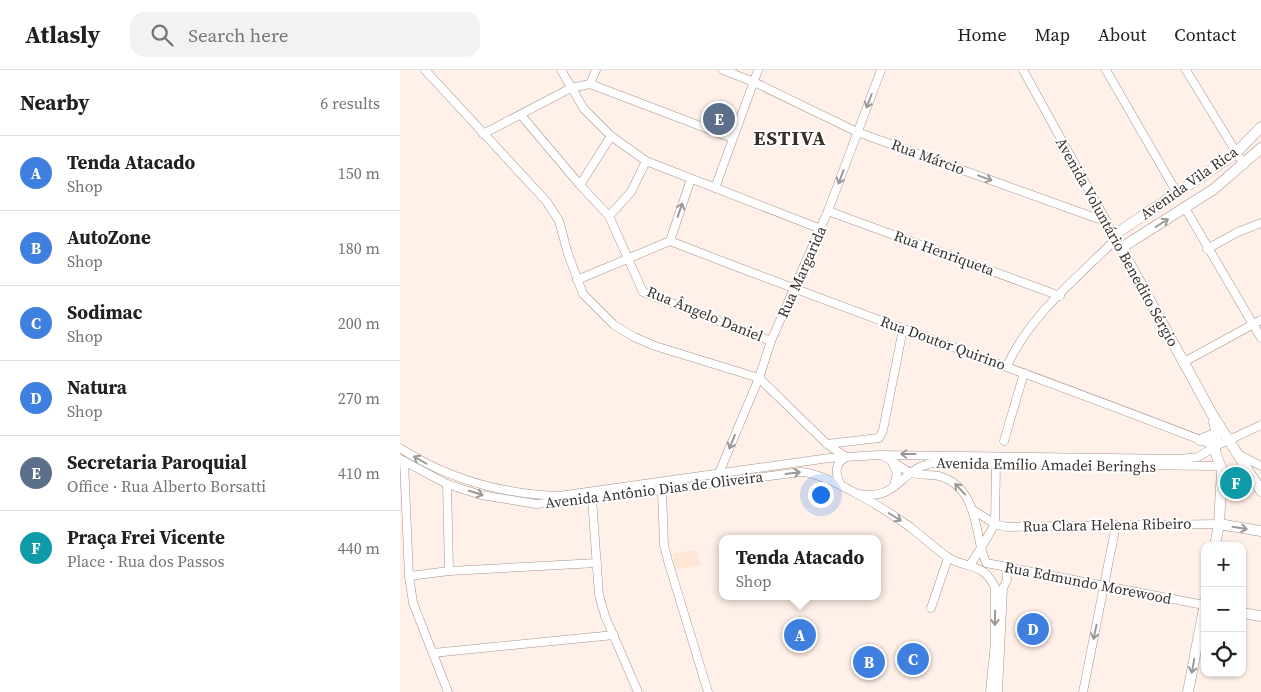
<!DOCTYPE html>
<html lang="en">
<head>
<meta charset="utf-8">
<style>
	:root { --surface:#fff; --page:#f2f2f2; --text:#202124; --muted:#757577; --line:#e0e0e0; --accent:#347d7f }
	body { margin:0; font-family:"Source Serif 4",serif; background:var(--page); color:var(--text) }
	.controls { position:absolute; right:15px; bottom:15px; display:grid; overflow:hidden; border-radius:10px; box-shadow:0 1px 4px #0004 }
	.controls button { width:45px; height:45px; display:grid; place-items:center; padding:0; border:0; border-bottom:1px solid var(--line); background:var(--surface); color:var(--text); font:25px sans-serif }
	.you { position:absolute; left:420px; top:424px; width:18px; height:18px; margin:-12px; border:4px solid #fff; border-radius:50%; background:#1a73e8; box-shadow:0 0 0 8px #1a73e833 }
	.badge { display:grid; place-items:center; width:32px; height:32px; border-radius:50%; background:var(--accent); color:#fff; font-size:16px; font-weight:700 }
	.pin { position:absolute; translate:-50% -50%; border:2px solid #fff; box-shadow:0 1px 5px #0006 }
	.popup { position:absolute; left:319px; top:465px; width:162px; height:65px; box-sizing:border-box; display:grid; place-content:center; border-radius:10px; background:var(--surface); filter:drop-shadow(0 1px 4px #0005); font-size:16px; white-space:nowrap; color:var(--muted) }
	.popup b { font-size:19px; color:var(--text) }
	.popup::after { content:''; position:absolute; left:50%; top:100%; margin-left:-10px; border:10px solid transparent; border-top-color:var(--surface) }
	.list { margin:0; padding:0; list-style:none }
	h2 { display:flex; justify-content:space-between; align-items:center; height:65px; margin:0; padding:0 20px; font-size:21px }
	h2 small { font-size:16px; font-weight:400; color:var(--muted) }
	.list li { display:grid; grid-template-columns:32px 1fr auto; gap:15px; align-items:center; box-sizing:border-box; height:75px; padding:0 20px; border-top:1px solid var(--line) }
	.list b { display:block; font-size:19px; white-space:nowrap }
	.list p { margin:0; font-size:16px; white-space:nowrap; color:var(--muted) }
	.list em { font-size:16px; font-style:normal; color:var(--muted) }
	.icon { flex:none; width:28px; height:28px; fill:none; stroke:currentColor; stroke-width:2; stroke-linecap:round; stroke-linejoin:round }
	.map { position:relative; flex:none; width:861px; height:622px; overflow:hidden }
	header { display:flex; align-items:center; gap:30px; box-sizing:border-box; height:70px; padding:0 25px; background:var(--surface); border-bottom:1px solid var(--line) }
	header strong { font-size:24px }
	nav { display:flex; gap:28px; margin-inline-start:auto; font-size:18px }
	.search { width:350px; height:45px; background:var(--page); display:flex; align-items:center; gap:12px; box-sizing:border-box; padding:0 18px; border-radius:15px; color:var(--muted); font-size:19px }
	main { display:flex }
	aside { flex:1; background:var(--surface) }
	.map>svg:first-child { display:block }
</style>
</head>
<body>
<header>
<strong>Atlasly</strong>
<div class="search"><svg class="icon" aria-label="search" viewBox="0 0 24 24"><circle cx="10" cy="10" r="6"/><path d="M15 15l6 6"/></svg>Search here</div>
<nav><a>Home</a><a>Map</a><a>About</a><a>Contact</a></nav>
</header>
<main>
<aside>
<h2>Nearby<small>6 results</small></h2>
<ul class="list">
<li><span class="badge" style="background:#3f7fe0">A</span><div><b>Tenda Atacado</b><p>Shop</p></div><em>150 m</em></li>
<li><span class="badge" style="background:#3f7fe0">B</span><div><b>AutoZone</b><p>Shop</p></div><em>180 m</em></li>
<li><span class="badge" style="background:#3f7fe0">C</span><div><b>Sodimac</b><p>Shop</p></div><em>200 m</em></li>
<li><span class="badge" style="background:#3f7fe0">D</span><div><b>Natura</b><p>Shop</p></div><em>270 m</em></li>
<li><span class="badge" style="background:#5c6f8a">E</span><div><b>Secretaria Paroquial</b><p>Office · Rua Alberto Borsatti</p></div><em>410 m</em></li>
<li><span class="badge" style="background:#0f9aa8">F</span><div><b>Praça Frei Vicente</b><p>Place · Rua dos Passos</p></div><em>440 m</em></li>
</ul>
</aside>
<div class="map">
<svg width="861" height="622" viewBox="0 0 861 622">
	<rect width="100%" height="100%" fill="#fff1e9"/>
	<polygon fill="#fee7d7" points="297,480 301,496 275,499 273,483"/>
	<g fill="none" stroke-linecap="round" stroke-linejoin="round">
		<g stroke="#a5958b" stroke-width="9">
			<g id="minor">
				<polyline points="25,0 147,132 159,151 168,184 183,224 214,255 234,267 255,276 359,308 427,374 446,387"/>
				<polyline points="161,0 184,39 211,66 246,91 421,159"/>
				<polyline points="323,0 354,12 457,62 707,152"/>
				<polyline points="623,0 714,165"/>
				<polyline points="706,0 777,123"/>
				<polyline points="786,0 844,95"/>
				<polyline points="190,14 332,68"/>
				<polyline points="190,14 196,0"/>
				<polyline points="121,45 180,115 209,146 243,222 371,271"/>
				<polyline points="83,64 171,18 190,14"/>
				<polyline points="180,115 211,66"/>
				<polyline points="315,118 358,0"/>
				<polyline points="785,138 861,268"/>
				<polyline points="428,141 660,226"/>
				<polyline points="209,146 231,122 246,91"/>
				<path d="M270,171c181,71 365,134 546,205"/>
				<polyline points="807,179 838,162 861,153"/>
				<polyline points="177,210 270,171 291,109"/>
				<polyline points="784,292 861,250"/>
				<path d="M607,296c22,-50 70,-88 109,-127"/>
				<polyline points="604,371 624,303"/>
				<polyline points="427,374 479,368 483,360 503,259"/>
				<path d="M0,378c48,31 102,46 159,48l270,-38 50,-3 301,4 18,-2 18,-11 45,-21"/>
				<polyline points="838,384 861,396"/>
				<path d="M483,386c9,4 17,11 26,16 9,4 21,2 30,4 33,9 36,44 42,72l-11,17"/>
				<path d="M0,389l47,25 34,11 55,9 56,-5 209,-27c26,1 87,39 109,55 13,10 25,22 39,31 21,12 32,3 46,29v56l-5,49"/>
				<polyline points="4,391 9,506 13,533 48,622"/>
				<polyline points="492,392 497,403 494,416"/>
				<polyline points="596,393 595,454 581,478 586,493 804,535"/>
				<polyline points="319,403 359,308 371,271 428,141 481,0"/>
				<polyline points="47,414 49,501"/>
				<path d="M441,415c-6,-11 -7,-21 5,-28"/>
				<polyline points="262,421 264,475 268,491 308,622"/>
				<path d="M459,424c39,7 40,-24 73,-31l288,3"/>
				<polyline points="192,429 199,525 205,546 238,622"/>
				<polyline points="573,440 595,454 607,457 819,454"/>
				<polyline points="9,506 49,501 197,493"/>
				<polyline points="531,538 548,488"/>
				<polyline points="33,583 214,565"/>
				<polyline points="598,622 603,518 607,510 606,498"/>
				<polyline points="683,622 716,455"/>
			</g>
		</g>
		<g stroke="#a5958b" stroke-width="11">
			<g id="major">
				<polyline points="861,57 835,84 714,165 812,344 861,421"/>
				<polyline points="721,178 814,119 861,78"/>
				<polyline points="814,352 817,363 815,381 822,401 819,454 815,476"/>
				<polyline points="800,370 817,363"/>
				<polyline points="819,454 861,461"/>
				<polyline points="842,543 861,546"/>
				<polyline points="788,622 805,533"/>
			</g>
		</g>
		<use href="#minor" stroke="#fff" stroke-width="8"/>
		<use href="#major" stroke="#fff" stroke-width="10"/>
	</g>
	<defs><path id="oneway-shaft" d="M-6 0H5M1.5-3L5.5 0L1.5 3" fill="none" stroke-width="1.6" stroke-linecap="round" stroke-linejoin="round" transform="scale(1.25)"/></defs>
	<g stroke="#9c9896">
		<use href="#oneway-shaft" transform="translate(469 31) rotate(111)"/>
		<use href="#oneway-shaft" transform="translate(441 107) rotate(110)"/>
		<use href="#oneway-shaft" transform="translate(585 108) rotate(20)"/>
		<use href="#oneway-shaft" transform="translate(280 140) rotate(-71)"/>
		<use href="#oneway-shaft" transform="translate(762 153) rotate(-32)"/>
		<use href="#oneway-shaft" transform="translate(332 372) rotate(112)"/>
		<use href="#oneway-shaft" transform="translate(508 384) rotate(180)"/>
		<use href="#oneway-shaft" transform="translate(20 390) rotate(-150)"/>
		<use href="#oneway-shaft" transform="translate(393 403) rotate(-7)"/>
		<use href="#oneway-shaft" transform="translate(560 419) rotate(-133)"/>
		<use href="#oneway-shaft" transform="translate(76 423) rotate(17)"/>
		<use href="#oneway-shaft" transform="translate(495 447) rotate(32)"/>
		<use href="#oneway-shaft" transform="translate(840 458) rotate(9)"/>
		<use href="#oneway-shaft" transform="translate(595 548) rotate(91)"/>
		<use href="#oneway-shaft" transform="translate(695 562) rotate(102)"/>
		<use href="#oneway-shaft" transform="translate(793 596) rotate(101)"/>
	</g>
	<g text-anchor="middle" stroke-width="4" stroke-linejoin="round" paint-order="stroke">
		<g font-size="15" fill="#39322e" stroke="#fff">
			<text transform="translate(528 87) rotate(20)" y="5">Rua Márcio</text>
			<text transform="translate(789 113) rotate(-35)" y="5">Avenida Vila Rica</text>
			<text transform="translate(717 172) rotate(61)" y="5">Avenida Voluntário Benedito Sérgio</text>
			<text transform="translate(544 183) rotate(20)" y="5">Rua Henriqueta</text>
			<text transform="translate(402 202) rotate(-66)" y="5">Rua Margarida</text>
			<text transform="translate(305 244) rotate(22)" y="5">Rua Ângelo Daniel</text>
			<text transform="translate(543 273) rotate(20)" y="5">Rua Doutor Quirino</text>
			<text transform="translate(646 395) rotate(1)" y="5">Avenida Emílio Amadei Beringhs</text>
			<text transform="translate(254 420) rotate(-7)" y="5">Avenida Antônio Dias de Oliveira</text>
			<text transform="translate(707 455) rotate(-1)" y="5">Rua Clara Helena Ribeiro</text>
			<text transform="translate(688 513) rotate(11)" y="5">Rua Edmundo Morewood</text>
		</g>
		<g font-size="20" font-weight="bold" letter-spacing="1" fill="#3a2d25" stroke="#fff">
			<text x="390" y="75">ESTIVA</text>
		</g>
	</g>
</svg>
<div class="controls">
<button>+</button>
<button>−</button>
<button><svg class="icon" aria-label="locate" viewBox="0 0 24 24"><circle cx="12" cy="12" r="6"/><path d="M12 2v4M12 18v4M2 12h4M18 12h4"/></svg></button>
</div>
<div class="you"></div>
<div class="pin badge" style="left:400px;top:565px;background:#3f7fe0">A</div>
<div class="popup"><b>Tenda Atacado</b>Shop</div>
<div class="pin badge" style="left:469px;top:592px;background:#3f7fe0">B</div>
<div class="pin badge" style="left:513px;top:589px;background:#3f7fe0">C</div>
<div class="pin badge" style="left:633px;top:559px;background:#3f7fe0">D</div>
<div class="pin badge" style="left:319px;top:49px;background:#5c6f8a">E</div>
<div class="pin badge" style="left:836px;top:413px;background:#0f9aa8">F</div>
</div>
</main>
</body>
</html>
